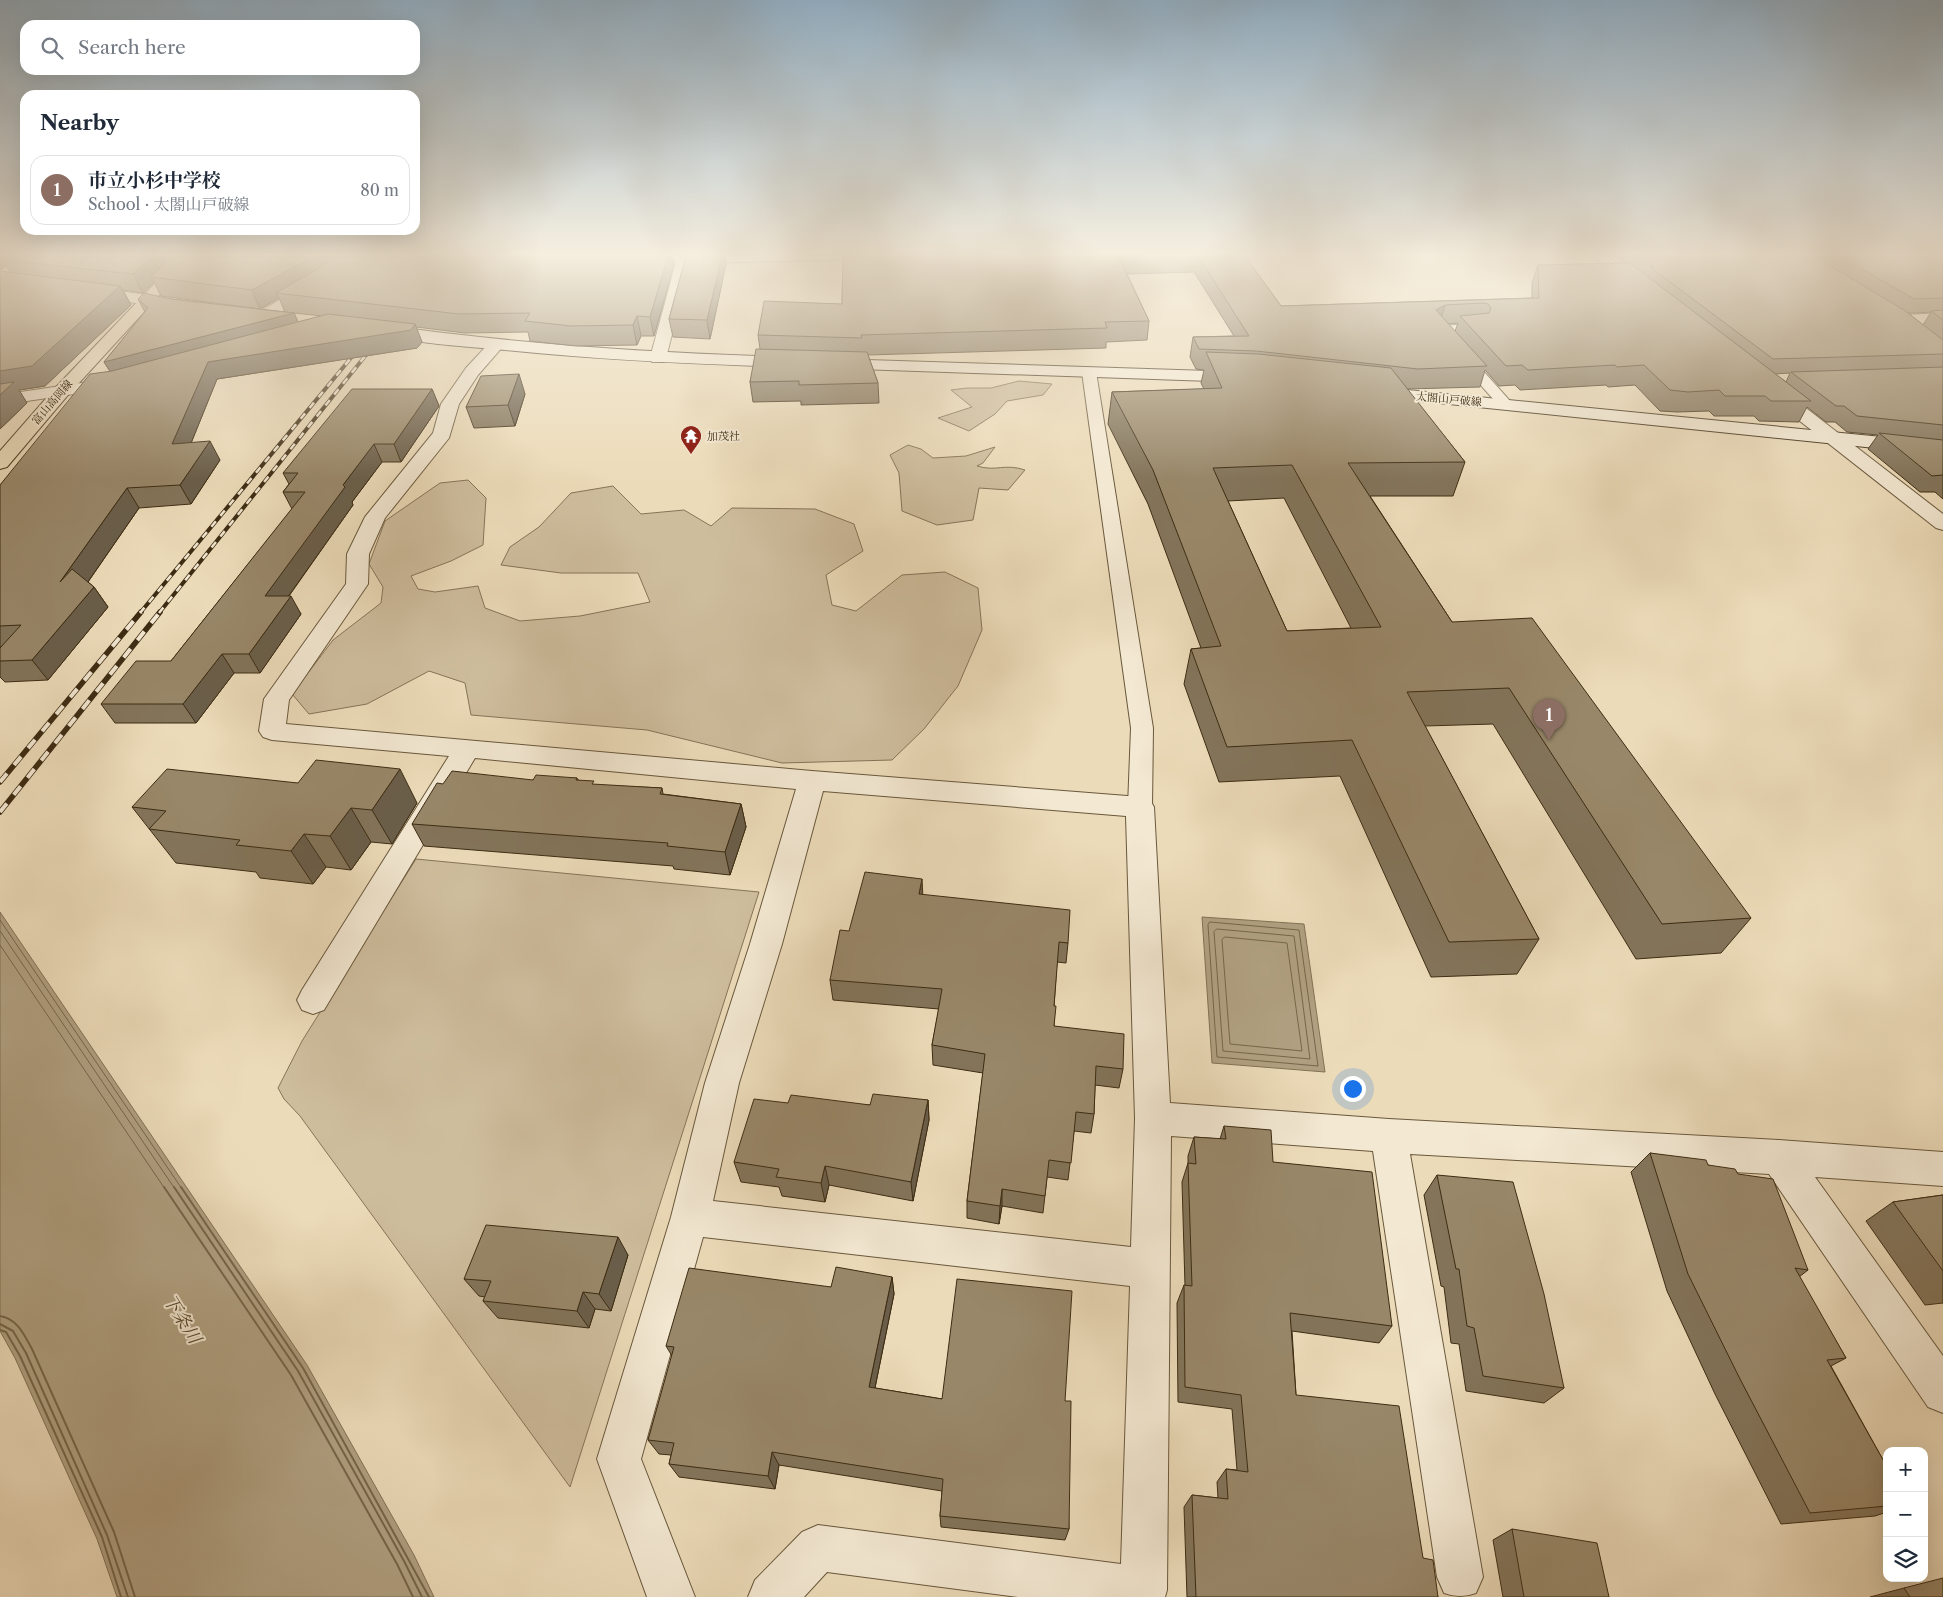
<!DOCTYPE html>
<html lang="en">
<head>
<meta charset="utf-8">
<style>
	:root { --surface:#fff; --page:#f6f6f7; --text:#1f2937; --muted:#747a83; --line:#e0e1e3; --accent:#ea580c }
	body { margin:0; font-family:"Libre Caslon Text","Noto Serif JP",serif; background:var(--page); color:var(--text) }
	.controls { position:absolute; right:15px; bottom:15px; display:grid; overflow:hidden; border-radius:10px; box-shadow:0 5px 20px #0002 }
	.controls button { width:45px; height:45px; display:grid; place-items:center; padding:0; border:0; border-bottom:1px solid var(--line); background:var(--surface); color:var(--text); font:25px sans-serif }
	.you { position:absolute; left:1352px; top:1088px; width:18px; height:18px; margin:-12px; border:4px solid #fff; border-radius:50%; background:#1a73e8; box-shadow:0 0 0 8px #1a73e833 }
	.badge { display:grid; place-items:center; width:32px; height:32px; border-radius:50%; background:var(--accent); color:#fff; font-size:16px; font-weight:700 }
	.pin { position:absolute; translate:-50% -41px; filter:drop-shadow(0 1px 2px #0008) }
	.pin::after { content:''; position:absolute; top:26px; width:18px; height:15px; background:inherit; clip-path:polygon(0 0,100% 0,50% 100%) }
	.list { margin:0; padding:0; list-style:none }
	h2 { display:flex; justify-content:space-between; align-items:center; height:65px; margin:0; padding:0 20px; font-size:21px }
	h2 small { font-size:16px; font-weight:400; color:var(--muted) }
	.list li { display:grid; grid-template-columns:32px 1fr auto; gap:15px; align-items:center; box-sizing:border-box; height:70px; margin:0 10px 10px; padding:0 10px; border:1px solid var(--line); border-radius:15px }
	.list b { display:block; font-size:19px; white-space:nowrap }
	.list p { margin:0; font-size:16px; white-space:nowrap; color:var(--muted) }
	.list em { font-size:16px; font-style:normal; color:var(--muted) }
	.icon { flex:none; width:28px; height:28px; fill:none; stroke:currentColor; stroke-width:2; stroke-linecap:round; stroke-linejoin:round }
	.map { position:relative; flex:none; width:1943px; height:1597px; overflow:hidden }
	.search { position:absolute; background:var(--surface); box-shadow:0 5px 20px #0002; left:20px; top:20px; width:400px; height:55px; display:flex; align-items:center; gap:12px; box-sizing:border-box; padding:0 18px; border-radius:15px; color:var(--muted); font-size:19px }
	.panel { position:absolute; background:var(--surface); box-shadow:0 5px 20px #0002; left:20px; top:90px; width:400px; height:145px; border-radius:15px }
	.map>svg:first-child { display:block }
</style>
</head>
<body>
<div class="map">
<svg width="1943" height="1597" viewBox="0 0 1943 1597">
	<rect width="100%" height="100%" fill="#ecdbb9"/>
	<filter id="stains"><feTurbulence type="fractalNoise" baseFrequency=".004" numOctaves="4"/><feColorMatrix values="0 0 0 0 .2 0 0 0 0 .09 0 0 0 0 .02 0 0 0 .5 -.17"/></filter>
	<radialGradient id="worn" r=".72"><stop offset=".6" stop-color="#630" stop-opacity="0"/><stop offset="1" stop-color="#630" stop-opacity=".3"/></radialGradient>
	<g fill="#cebd9d" stroke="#867458">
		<polygon points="1019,381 1052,384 1043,395 1007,401 995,414 969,431 938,418 972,407 951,390 967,388 991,388"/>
		<path d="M908,445l13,4 12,9 33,-2 29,-9 -12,16 -6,3c20,6 27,-3 48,4l-17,20 -29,-2 -6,32 -36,5 -35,-14 -3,-38 -9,-18z"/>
		<polygon points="468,480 486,498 483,545 451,561 411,576 418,589 435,592 478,586 485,608 520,621 580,616 650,602 638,573 561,573 501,565 510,547 539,527 571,493 613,486 641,514 684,510 711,526 732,508 815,509 854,524 863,551 826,575 832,605 856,611 902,575 945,572 978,588 982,630 958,686 924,729 892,760 782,763 647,730 471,715 465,683 429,671 367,704 309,714 292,694 333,640 381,603 383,587 369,564 385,521 440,483"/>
		<polygon points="416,859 759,892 570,1487 300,1116 284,1099 278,1088 302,1041"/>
	</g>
	<g fill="#b0a081" stroke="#827255">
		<polygon points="0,912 307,1365 414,1555 434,1597 117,1597 97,1539 15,1358 0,1331"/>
		<polygon points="1202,917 1304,924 1325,1072 1212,1063"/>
	</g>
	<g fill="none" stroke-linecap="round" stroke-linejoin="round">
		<g stroke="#76664a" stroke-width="1">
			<polyline points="0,920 182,1189"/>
			<polygon points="1210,922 1299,930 1318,1066 1217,1057 1208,925"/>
			<polygon points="1217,929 1294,936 1310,1059 1223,1051 1214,932"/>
			<polyline points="0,931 175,1189"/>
			<polygon points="1225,937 1287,943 1302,1051 1230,1044 1222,940"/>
			<polyline points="0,945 165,1189"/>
		</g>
		<g stroke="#76664a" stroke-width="2">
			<polyline points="164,1187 291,1375 397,1564 413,1597"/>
			<polyline points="174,1187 298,1371 404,1561 422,1597"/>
			<polyline points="181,1187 303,1368 429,1597"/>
			<path d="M0,1316c18,3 24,19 32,33l82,183 21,65"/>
			<polyline points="0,1324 13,1331 26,1353 107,1535 128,1597"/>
			<polyline points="0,1330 6,1332 20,1356 102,1537 121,1597"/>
		</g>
		<g stroke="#69583c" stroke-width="2">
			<g id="lane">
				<polygon points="1476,324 1481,325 1483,328 1481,331 1450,334 1511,402 1514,405 1511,408 1501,408 1432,330 1439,326"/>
				<polygon points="1089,368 1094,369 1096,372 1153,728 1152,807 1148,813 1140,816 1132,813 1128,807 1131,728 1082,372 1084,369"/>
			</g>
		</g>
		<g stroke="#69583c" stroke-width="2">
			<g id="street">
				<polygon points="335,256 349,256 333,281 269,319 257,319 255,316 257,313 323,275"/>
				<polygon points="629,256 840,256 838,259 833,260 690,263 666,358 664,362 652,362 650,358 676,262 634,263 629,262 627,259"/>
				<polygon points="1593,256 1608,256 1648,287 1645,290 1635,290"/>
				<polygon points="90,287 148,295 153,297 156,300 153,303 148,305 85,295 82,292 85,289"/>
				<polygon points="1943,313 1943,323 1902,325 1896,323 1894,320 1896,317 1902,315"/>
				<path d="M497,339l6,2 2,3 -27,31 -19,29 -10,34 -64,80 -16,36 -1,30 -79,116 -3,24 526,47 328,26 10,3 4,7 16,296 219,16 390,21 164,12v34l-128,-9 128,179v57l-15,-6 -159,-233 -359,-20 73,423 -7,16c-11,4 -21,4 -32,0l-7,-16 -64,-426 -202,-15 -4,454 -2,7h-147l-191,-25 -23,25h-56l7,-17 47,-48 16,-7 303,39 9,-278 -427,-49 -62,222 54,138h-48l-50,-138 74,-242 34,-134 45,-139 46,-155 -321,-31 -151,252 -11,4 -11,-4 -5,-10 5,-10 147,-234 -177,-16 -9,-3 -4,-6 5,-32 82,-115 1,-30 18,-37 68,-84 8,-29 25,-36 25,-27zM823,791l303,25 9,302 -4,129 -418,-46 26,-118 43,-139z"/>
				<polygon points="115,378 121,379 124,383 121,387 0,405 0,395"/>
				<polygon points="1774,387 1780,388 1943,514 1943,530 1936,528 1768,396 1765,392 1768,388"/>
			</g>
		</g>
		<g stroke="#3d2c13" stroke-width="2">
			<g id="secondary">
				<path d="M382,325c135,19 271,28 408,32l6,1 2,4 -2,4 -6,1c-95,-3 -190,-7 -285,-17 -43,-4 -87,-6 -129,-17l-2,-3 2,-3z"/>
				<polygon points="835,359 1240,372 1246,373 1249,377 1246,381 1240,382 829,368 827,364 829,360"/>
				<polygon points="1377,387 1943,443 1943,455 1371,396 1368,392 1371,388"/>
			</g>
		</g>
		<g stroke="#3d2c13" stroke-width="2">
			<polygon id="primary" points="181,256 195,256 68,395 7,467 0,469 0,451 56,387"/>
		</g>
		<use href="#lane" fill="#f3e8d2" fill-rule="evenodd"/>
		<use href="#street" fill="#f3e8d2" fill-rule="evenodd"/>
		<use href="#secondary" fill="#f3e8d2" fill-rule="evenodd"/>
		<use href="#primary" fill="#ecdbb9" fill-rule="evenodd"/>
		<g stroke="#3d2c13" stroke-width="4">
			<g id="rail-far1">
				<polyline points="140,613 360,347"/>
				<polyline points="159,613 374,345"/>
			</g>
		</g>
		<g stroke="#3d2c13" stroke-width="5.5">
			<g id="rail">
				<polyline points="0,782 141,612"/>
				<polyline points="0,812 160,612"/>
			</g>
		</g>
		<use href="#rail-far1" stroke="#f3e8d2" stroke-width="2.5" stroke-dasharray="7" stroke-linecap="butt"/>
		<use href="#rail" stroke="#f3e8d2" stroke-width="4" stroke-dasharray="11" stroke-linecap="butt"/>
	</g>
	<g fill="#83745a" stroke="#3d2c13" fill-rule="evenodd">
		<polygon points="0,256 674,265 654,336 641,336 637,345 576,346 530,341 528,332 465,333 416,327 422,342 417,348 217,379 191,443 220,460 191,504 139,508 88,582 94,587 108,607 48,680 5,682 0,677 0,648 2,647 0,647 0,485 110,371 104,362 145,312 138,299 171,299 294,313 298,322 322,316 285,312 279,298 260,309 161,296 154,282 143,293 123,290 131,305 45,386 19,390 27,403 0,429 10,272 6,266 0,270"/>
		<polygon points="686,256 725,256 726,264 710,339 673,337 669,319"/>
		<path d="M843,256h402l36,50 251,-8v-15l6,-18 87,-2 -10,-7h328v243l-8,-7h-15l-52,-43 10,-14 -31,-3 -12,-10h-9l-19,-15 -8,15 -40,-1 -5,-5h-40l-5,-5 -32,1 -17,-1 -25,-26 -27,2 -2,-2 -86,5 -5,-5 -16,1 -14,-16 -5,17 -73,2 58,73 -12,34h-83l82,126 299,296 -30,35 -85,6 -143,-235 -68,2 114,213 -22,35 -86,3 -91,-201 -121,6 -35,-98 7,-35 10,-1 -53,-144 -40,-80 4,-32 92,-3 -3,-6 3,-13 -8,-1 -6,-12 3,-20 41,-1 -40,-64 -67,2 22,47 -2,19 -41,2v6l-238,7 10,28 1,20 -78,2v-4l-48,1 -3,-20 10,-33 -2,-14 84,-31zM1931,312l-8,13 -15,-12h11zM1458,323l-3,8 -7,-7zM1790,373l-4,9 -11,-8zM1284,498l67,130 -64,3 -59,-130z"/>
		<polygon points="432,389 439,406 401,462 382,462 352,502 353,505 289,596 301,614 260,673 234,673 196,723 115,723 101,704 171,661 292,509 283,492 289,484 283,473"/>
		<polygon points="525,394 515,426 474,428 466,407"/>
		<polygon points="577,778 578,780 595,785 662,788 663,794 741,804 746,827 730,875 674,869 673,866 424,846 412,824 533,780"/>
		<polygon points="417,803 392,844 371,842 351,870 326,867 313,884 260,878 256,872 176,863 132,807"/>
		<polygon points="923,895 1068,943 1066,963 1057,962 1054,1006 1054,1026 1123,1069 1119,1088 1095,1085 1094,1114 1091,1133 1074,1131 1068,1180 1047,1177 1043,1213 1002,1206 999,1224 967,1218 967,1201 983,1073 933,1065 932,1045 939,1009 833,1000 830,980 849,931"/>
		<polygon points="928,1100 929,1120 913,1201 829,1185 825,1202 782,1196 779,1187 741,1182 734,1162 788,1103 870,1105"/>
		<polygon points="1224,1126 1273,1162 1392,1326 1379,1343 1292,1331 1296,1395 1423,1558 1438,1597 1187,1597 1184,1507 1192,1495 1218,1498 1217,1482 1226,1469 1237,1470 1232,1409 1178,1402 1177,1303 1184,1285 1185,1286 1182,1182 1188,1163 1188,1156 1194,1137 1220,1139"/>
		<polygon points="1650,1153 1708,1165 1738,1174 1808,1270 1799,1277 1846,1358 1831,1366 1887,1467 1887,1512 1875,1516 1781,1524 1715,1394 1667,1291 1631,1172"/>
		<polygon points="1437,1175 1564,1388 1544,1403 1466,1391 1459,1344 1451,1343 1444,1287 1441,1286 1424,1195"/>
		<polygon points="1943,1195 1943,1303 1925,1305 1866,1221 1893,1202"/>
		<polygon points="628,1255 611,1311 595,1309 589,1328 498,1318 483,1301 485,1297 479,1296 464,1279"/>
		<polygon points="892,1277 894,1294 875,1388 942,1399 1065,1401 1069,1529 1065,1540 941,1527 940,1516 942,1491 779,1465 775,1489 679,1477 669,1464 671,1455 659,1454 648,1440 672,1356 666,1346 831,1287"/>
		<polygon points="1512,1529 1609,1597 1503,1597 1493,1540"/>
		<polygon points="1904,1588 1943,1597 1870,1597"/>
	</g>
	<g fill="#6a5e4a" stroke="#3d2c13">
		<polygon points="0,256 23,256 3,260 6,266 0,270"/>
		<polygon points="81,256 92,256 81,265"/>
		<polygon points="152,256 179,256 151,277 154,282 143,293 133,274"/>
		<polygon points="314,256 333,256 322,274 276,293 279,298 260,309 252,290"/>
		<polygon points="668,256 672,256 674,265 654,336 650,317"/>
		<polygon points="722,256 725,256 726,264 710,339 707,320"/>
		<polygon points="120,286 131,305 45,386 19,390 27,403 0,429 0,371"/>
		<polygon points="1445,305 1439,324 1436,310"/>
		<polygon points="294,313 300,327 113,376 104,362"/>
		<polygon points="637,316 641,336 637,345 633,325"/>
		<polygon points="415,324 422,342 417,348 217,379 183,463 172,444 208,362"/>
		<polygon points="519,374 525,394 515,426 508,405"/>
		<polygon points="432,389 439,406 401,462 394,444"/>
		<polygon points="210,441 220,460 191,504 180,485"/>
		<polygon points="374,444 382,462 352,502 353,505 275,615 265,596 343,485"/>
		<polygon points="127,488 139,508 74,602 60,582"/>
		<polygon points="94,587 108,607 48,680 32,660"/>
		<polygon points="291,596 301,614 260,673 249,654"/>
		<polygon points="222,654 234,673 196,723 183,704"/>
		<polygon points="400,769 417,803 392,844 372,810"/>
		<polygon points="741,804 746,827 730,875 725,852"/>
		<polygon points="351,808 371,842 351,870 330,836"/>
		<polygon points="304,834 326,867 313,884 291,851"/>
		<polygon points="922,879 923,899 919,894"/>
		<polygon points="928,1100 929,1120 913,1201 911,1182"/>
		<polygon points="825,1166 829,1185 825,1202 821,1183"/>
		<polygon points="1002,1189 1002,1206 999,1224 1000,1206"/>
		<polygon points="618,1237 628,1255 611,1311 599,1294"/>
		<polygon points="892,1277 894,1294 872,1402 869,1387"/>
		<polygon points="583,1292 595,1309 589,1328 577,1311"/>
		<polygon points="772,1452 779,1465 775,1489 768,1476"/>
	</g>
	<g fill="#988769" stroke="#3d2c13" fill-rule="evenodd">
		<polygon points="9,256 81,256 81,265 88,256 152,256 133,274 3,260"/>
		<polygon points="172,256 314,256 252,290 151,277"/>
		<polygon points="332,256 668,256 650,317 637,316 633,325 571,326 525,321 530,313 459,314 276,293 326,264"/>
		<polygon points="686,256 722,256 707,320 669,319"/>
		<polygon points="843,256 1130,256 1118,256 1149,321 1105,322 1107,328 861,335 862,338 758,335 764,301 842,304"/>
		<polygon points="1198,256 1245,256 1281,306 1539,298 1538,265 1630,263 1811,401 1771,401 1765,396 1725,396 1719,390 1688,392 1670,390 1644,365 1617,367 1615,365 1528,370 1522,365 1506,366 1460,316 1489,313 1491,308 1488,304 1483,303 1445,305 1436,310 1487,366 1418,369 1256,351 1199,349 1193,337 1249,336"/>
		<polygon points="1639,256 1814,256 1904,310 1943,340 1943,354 1773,359 1650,267 1654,267"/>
		<polygon points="1839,256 1943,256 1943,298 1914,299"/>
		<polygon points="0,271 120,286 32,366 0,371"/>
		<polygon points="144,293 171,299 294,313 104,362 148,308 138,299"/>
		<polygon points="1943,310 1943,320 1931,311"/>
		<polygon points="328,314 415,324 411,330 208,362 172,444 210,441 180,485 127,488 60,582 72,569 94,587 32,660 0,661 0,648 21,625 0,626 0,485 90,374 112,371"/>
		<polygon points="756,349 867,352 878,383 799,385 799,381 750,382"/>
		<path d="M1206,352l52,2 133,14 74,94 -117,1 104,159 80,-4 219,300 -89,6 -153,-236 -102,4 132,247 -90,3 -97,-202 -125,7 -36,-98 30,-3 -68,-176 -41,-78 110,-4zM1292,465l89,162 -94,4 -74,-163z"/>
		<polygon points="1943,367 1943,425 1857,416 1844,406 1836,406 1791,372"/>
		<polygon points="519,374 508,405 466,407 481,376"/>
		<polygon points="14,382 0,395 0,384"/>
		<polygon points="352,389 432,389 394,444 374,444 343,485 345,487 265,596 291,596 249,654 222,654 183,704 101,704 136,661 171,661 305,492 283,492 298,473 283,473"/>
		<polygon points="1879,433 1943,440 1943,475 1932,476"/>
		<polygon points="316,760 400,769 372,810 351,808 330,836 304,834 291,851 236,845 240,840 149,829 166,811 132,807 167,769 298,783"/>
		<polygon points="452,771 533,780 536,775 577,778 576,780 594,781 592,784 662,788 660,794 741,804 725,852 667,846 668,843 412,824 437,783 443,784"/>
		<polygon points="865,872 922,879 919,894 1070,910 1068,943 1059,942 1054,1006 1056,1006 1054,1026 1124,1034 1123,1069 1096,1066 1094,1114 1076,1112 1071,1163 1049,1160 1045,1196 1002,1189 1000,1206 967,1201 985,1054 932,1045 942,989 830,980 840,930 849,931"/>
		<polygon points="873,1094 928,1100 911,1182 825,1166 821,1183 776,1177 779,1169 734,1162 754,1099 788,1103 791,1095 870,1105"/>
		<polygon points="1224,1126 1271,1130 1273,1162 1372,1172 1392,1326 1290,1313 1296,1395 1399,1406 1423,1558 1433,1560 1438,1597 1196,1597 1192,1495 1228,1499 1226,1469 1248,1472 1241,1395 1185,1387 1184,1285 1192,1286 1188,1163 1196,1164 1194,1137 1226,1139"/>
		<polygon points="1650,1153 1706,1160 1708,1165 1735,1169 1738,1174 1773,1179 1808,1270 1795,1268 1846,1358 1827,1360 1887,1467 1887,1506 1810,1513 1740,1379 1688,1274"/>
		<polygon points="1437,1175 1513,1182 1544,1294 1564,1388 1483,1376 1474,1328 1467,1326 1459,1269 1456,1269"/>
		<polygon points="1943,1195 1943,1271 1893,1202"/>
		<polygon points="486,1225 618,1237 599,1294 583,1292 577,1311 483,1301 491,1281 464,1279"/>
		<polygon points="836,1267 892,1277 869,1387 942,1399 957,1279 1072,1291 1065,1401 1071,1401 1069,1529 940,1516 943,1479 772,1452 768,1476 669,1464 674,1443 648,1440 674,1347 666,1346 689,1268 831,1287"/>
		<polygon points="1512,1529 1597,1543 1609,1597 1524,1597"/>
		<polygon points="1943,1578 1943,1597 1910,1597 1904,1588"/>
	</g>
	<linearGradient id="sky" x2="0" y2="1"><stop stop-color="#91acbf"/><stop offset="0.53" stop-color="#f6efe0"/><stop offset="1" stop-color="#f6efe0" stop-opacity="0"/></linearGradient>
	<rect width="1943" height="479" fill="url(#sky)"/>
	<defs>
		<g id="temple-pin" transform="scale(1.125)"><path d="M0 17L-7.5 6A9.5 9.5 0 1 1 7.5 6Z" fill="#8f2418" stroke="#f3e8d2"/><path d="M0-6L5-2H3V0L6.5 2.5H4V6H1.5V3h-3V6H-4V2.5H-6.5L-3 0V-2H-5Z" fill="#fff"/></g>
	</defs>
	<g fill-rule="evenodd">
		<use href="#temple-pin" x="691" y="436"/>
	</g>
	<g text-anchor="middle" stroke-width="4" stroke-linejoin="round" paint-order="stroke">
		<g font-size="11" fill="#3d2c13" stroke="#f3e8d2">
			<text transform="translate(1449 399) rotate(5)" y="4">太閤山戸破線</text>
			<text transform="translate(52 402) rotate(-49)" y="4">富山高岡線</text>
		</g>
		<g font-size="11" fill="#3d2c13" stroke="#f3e8d2" text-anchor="start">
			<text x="707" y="440">加茂社</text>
		</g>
		<g font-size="18" font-style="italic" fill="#5a492e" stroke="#f3e8d2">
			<text transform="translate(182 1319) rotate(58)" y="6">下条川</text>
		</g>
	</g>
	<rect width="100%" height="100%" filter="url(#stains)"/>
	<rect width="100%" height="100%" fill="url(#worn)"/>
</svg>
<div class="controls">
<button>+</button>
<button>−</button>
<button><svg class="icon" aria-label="layers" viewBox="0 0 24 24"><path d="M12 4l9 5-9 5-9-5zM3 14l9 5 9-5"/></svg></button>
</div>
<div class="you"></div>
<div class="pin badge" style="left:1549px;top:740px;background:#8d6e63">1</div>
<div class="search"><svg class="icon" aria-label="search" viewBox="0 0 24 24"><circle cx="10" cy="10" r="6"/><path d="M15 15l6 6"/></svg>Search here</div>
<section class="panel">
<h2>Nearby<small></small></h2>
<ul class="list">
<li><span class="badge" style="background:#8d6e63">1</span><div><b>市立小杉中学校</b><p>School · 太閤山戸破線</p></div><em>80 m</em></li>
</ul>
</section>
</div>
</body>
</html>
